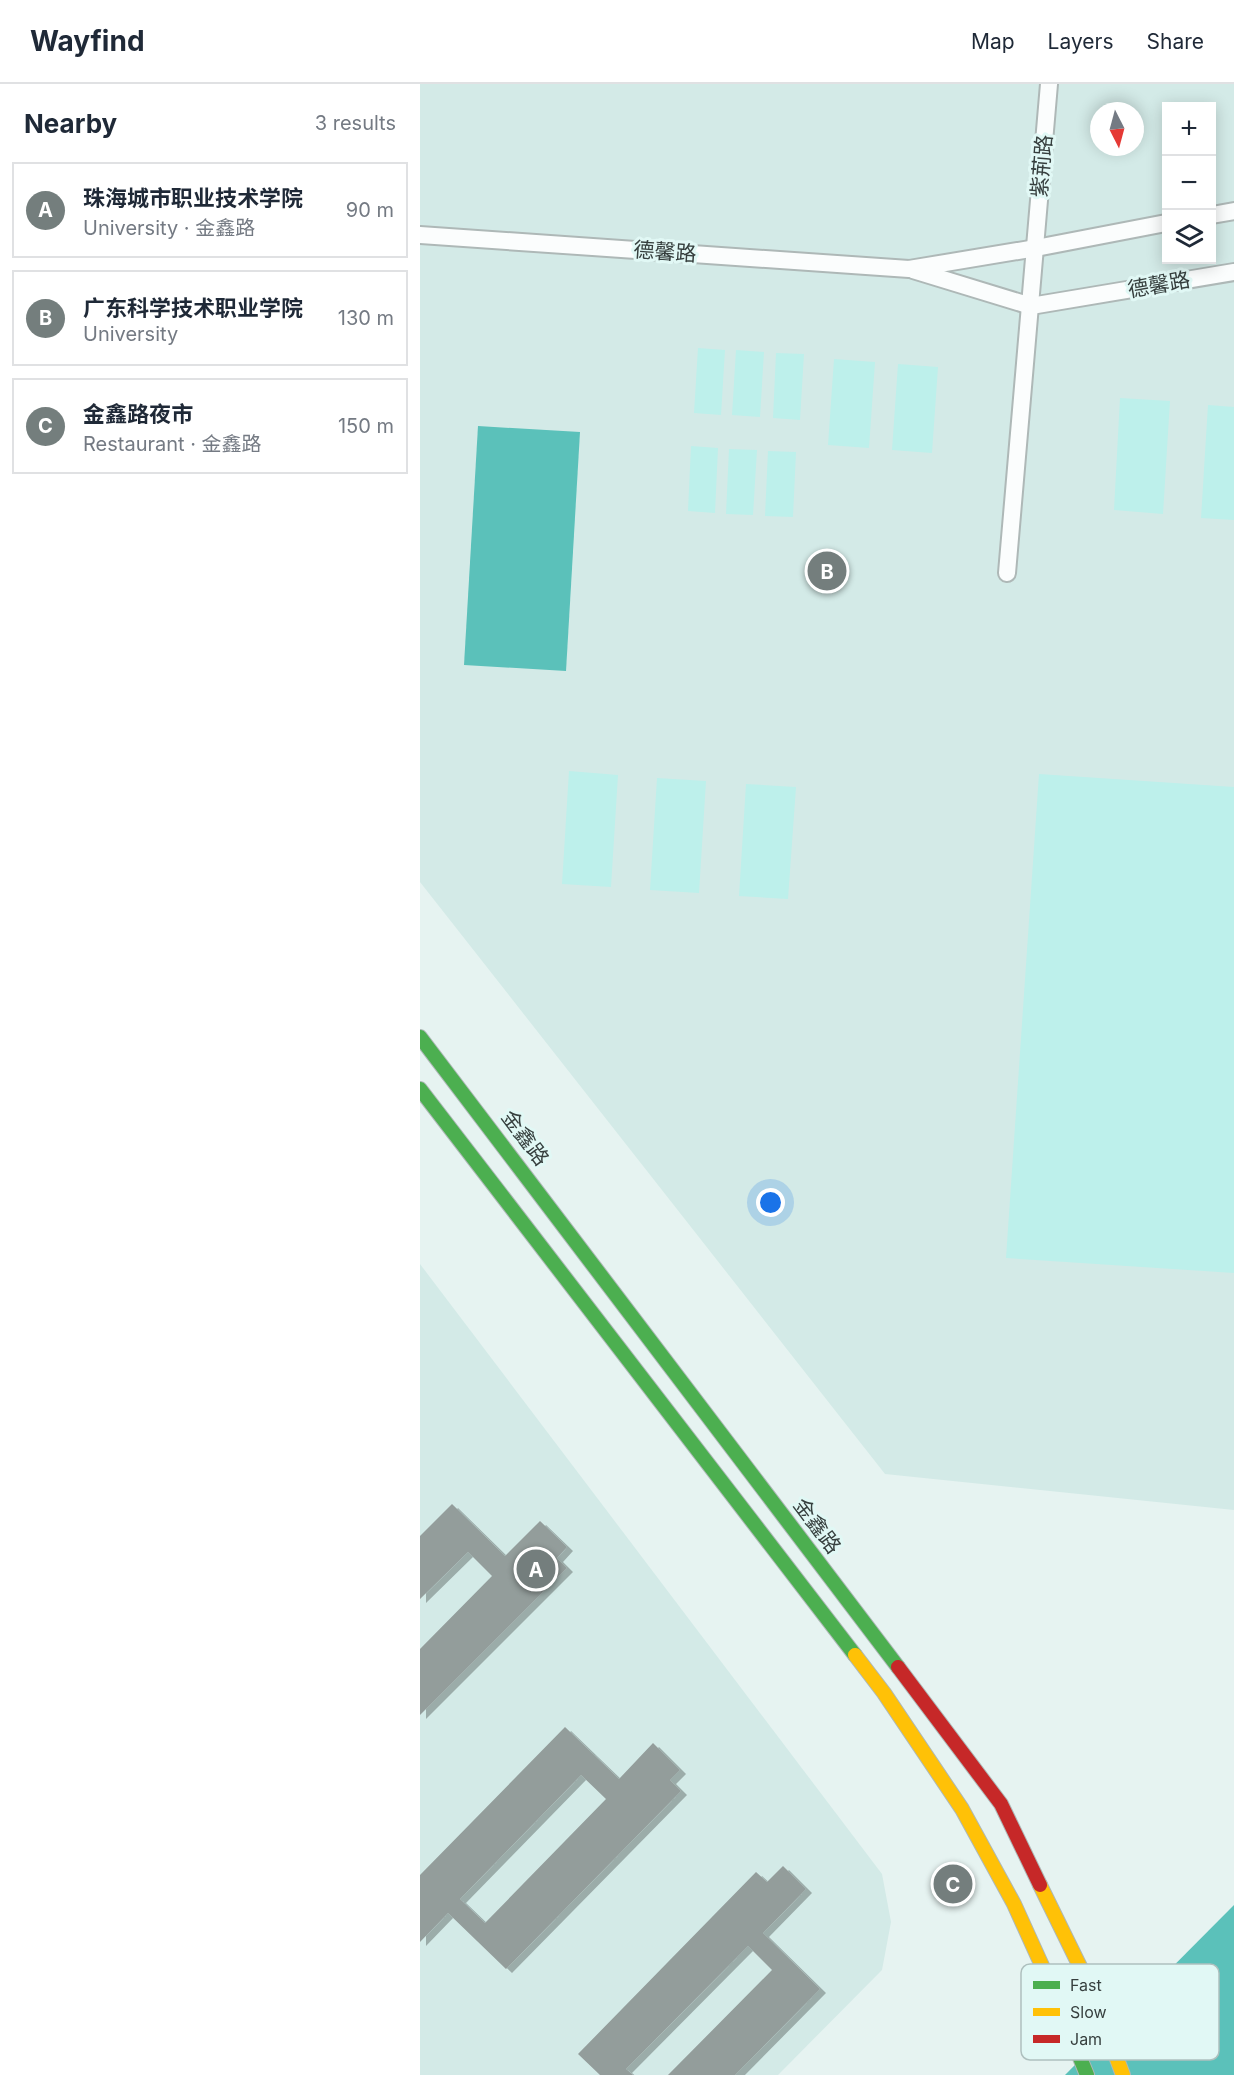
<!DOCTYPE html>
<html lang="en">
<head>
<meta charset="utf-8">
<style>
	:root { --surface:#fff; --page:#f2f2f3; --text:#1f2937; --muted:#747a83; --line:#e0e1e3; --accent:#747e7d }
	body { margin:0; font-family:Inter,"Noto Sans SC",sans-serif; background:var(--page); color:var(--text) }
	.controls { position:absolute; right:18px; top:18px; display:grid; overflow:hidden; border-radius:0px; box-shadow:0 3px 15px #0003 }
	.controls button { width:54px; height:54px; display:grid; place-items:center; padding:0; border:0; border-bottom:2px solid var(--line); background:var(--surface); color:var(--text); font:30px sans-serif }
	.compass { position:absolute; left:670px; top:18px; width:54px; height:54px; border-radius:50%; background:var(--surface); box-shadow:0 3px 15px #0003; rotate:174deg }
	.you { position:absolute; left:351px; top:1119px; width:21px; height:21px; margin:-15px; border:4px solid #fff; border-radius:50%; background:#1a73e8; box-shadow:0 0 0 9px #1a73e833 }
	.badge { display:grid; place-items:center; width:39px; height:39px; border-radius:50%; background:var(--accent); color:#fff; font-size:20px; font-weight:700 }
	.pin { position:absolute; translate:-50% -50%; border:3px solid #fff; box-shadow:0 2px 6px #0006 }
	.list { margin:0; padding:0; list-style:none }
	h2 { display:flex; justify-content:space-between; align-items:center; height:78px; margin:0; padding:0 24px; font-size:26px }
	h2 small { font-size:20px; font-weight:400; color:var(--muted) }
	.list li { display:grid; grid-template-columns:39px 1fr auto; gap:18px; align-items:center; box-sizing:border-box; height:96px; margin:0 12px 12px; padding:0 12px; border:2px solid var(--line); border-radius:0px }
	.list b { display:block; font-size:22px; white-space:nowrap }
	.list p { margin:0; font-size:20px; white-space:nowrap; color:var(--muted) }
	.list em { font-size:20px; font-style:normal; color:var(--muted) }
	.icon { flex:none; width:33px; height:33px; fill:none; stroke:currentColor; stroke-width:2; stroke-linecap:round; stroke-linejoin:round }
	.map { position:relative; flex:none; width:814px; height:1991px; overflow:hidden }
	header { display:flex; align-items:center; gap:36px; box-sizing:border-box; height:84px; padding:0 30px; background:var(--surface); border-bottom:2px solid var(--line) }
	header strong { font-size:28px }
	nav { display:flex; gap:33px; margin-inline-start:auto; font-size:21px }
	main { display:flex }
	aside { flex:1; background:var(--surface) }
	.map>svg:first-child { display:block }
</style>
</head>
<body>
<header>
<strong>Wayfind</strong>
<nav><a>Map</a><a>Layers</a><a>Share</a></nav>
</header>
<main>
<aside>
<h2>Nearby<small>3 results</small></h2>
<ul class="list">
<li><span class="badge">A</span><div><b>珠海城市职业技术学院</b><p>University · 金鑫路</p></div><em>90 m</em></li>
<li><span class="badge">B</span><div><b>广东科学技术职业学院</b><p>University</p></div><em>130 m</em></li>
<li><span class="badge">C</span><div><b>金鑫路夜市</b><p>Restaurant · 金鑫路</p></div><em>150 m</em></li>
</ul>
</aside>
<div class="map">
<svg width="814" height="1991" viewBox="0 0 814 1991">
	<defs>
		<filter id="shadow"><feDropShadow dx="6" dy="4" stdDeviation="0" flood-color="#0004"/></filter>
	</defs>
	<rect width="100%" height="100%" fill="#e6f3f1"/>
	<g fill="#d3eae7" fill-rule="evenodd">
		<path d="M0,0h814v1426l-349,-36 -465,-592zM746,22h46v154h-46zM679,27h36v36h-36z"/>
		<polygon points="0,1180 462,1790 471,1838 462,1886 358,1991 0,1991"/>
	</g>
	<g fill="#bdf0eb">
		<polygon points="278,264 305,266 301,331 274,329"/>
		<polygon points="316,266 344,268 340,333 312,331"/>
		<polygon points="356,269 384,270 380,336 353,334"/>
		<polygon points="414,275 455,278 449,364 408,361"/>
		<polygon points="478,280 518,283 512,369 472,366"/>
		<polygon points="700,314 750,317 743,430 694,426"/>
		<polygon points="788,321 814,323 814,436 781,434"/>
		<polygon points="271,362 298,364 295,429 268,427"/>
		<polygon points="309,365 337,366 333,431 306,430"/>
		<polygon points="348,367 376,368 373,433 345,432"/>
		<polygon points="149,687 198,691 191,803 142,800"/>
		<polygon points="619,690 814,703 814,1189 586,1174"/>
		<polygon points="237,694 286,697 279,809 230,806"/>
		<polygon points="326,700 376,703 368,815 319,812"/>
	</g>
	<g fill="#5bc1ba">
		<polygon points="58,342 160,348 146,587 44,581"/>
		<polygon points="814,1821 814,1991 645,1991"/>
	</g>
	<g fill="#939d9b" fill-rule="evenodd" filter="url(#shadow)">
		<polygon points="32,1420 85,1472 120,1437 147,1463 137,1474 147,1484 0,1631 0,1565 72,1492 48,1468 0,1515 0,1452"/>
		<path d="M145,1643l54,52 34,-36 27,27 -10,10 11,11 -175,178 -58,-56 -28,29v-67zM161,1691l25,24 -121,124 -25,-24z"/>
		<polygon points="363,1782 386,1805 343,1849 400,1905 315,1991 248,1991 352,1886 328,1862 206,1985 213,1991 180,1991 158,1970 336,1788 347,1798"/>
	</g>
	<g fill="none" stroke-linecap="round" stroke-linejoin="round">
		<g stroke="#aeb8b7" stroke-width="20">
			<g id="lane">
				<polyline points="792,131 814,127"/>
				<polyline points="0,151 489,185 616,164 746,139"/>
				<polyline points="493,186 611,222 814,188"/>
				<polyline points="587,489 629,0"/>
			</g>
		</g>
		<g stroke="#aeb8b7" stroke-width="16">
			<g id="fast">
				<polyline points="0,953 478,1583"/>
				<polyline points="0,1005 435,1571"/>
				<polyline points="628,1895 667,1991"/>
			</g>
		</g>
		<g stroke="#aeb8b7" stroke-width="16">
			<g id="slow">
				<polyline points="435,1571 464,1609 542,1725 594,1820 628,1895"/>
				<polyline points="620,1801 670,1903 703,1991"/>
			</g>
		</g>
		<g stroke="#aeb8b7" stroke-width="16">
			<polyline id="jam" points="478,1583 581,1720 620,1801"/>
		</g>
		<use href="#lane" stroke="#fbfdfd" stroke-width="16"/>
		<use href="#fast" stroke="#4caf50" stroke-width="14"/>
		<use href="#slow" stroke="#ffc107" stroke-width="14"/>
		<use href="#jam" stroke="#c62828" stroke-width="14"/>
	</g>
	<g text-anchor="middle" stroke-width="6" stroke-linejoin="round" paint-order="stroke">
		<g font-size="21" fill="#363f3e" stroke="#e1f8f5">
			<text transform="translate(622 82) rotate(-85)" y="7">紫荊路</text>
			<text transform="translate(245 168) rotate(4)" y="7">德馨路</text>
			<text transform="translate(739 201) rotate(-10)" y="7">德馨路</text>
			<text transform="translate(105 1054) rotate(53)" y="7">金鑫路</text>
			<text transform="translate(397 1442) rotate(53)" y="7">金鑫路</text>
		</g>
	</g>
	<rect x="601" y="1880" width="198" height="96" rx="9" fill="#e1f8f5" stroke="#aec0be" stroke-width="1.5"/>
	<rect x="613" y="1897" width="27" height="8" fill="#4caf50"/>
	<rect x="613" y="1924" width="27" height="8" fill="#ffc107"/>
	<rect x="613" y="1951" width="27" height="8" fill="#c62828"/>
	<g font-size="16" fill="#363f3e">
		<text x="650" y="1907">Fast</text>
		<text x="650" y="1934">Slow</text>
		<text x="650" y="1961">Jam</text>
	</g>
</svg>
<div class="controls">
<button>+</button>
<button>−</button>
<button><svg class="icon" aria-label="layers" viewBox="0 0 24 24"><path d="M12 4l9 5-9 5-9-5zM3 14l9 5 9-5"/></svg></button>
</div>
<svg class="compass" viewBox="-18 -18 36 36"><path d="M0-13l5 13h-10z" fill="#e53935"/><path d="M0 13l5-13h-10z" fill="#747a83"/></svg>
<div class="you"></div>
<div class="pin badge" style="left:116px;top:1485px">A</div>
<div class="pin badge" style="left:407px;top:487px">B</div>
<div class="pin badge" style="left:533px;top:1800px">C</div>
</div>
</main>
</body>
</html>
